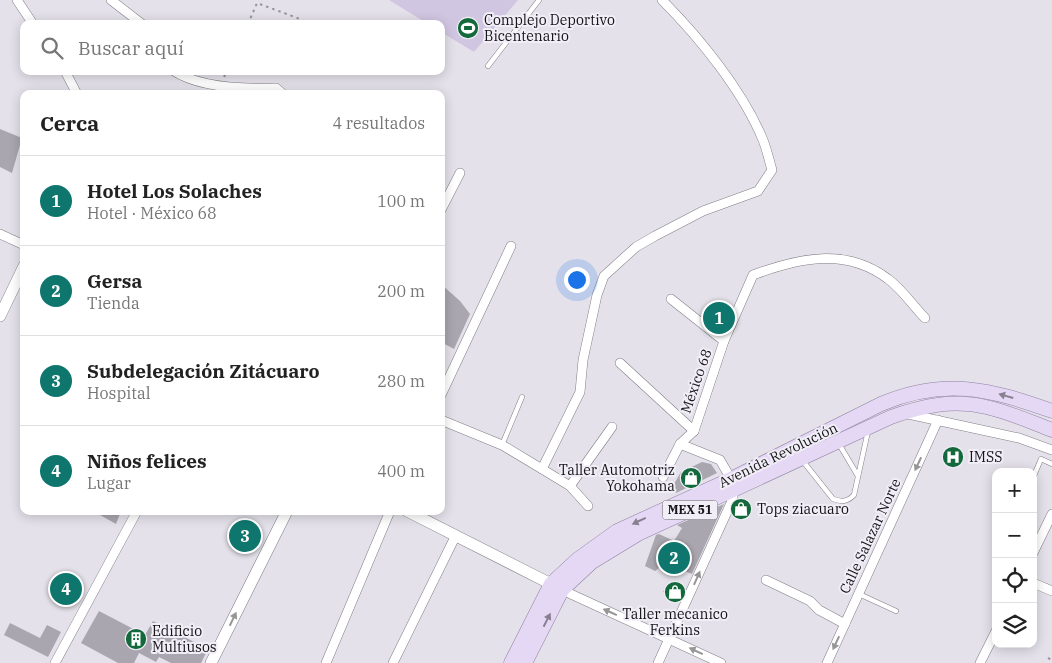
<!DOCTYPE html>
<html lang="es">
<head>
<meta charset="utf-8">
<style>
	:root { --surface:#fff; --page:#f2f2f2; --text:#222; --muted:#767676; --line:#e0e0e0; --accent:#0f766e }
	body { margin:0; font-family:"IBM Plex Serif",serif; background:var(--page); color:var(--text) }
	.controls { position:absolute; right:15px; bottom:15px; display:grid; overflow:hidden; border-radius:10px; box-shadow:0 2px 12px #0003 }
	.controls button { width:45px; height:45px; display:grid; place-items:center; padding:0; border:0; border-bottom:1px solid var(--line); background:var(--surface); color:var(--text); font:25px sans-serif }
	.you { position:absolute; left:576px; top:279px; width:18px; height:18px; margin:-12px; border:4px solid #fff; border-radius:50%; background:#1a73e8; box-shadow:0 0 0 8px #1a73e833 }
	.badge { display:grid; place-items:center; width:32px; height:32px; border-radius:50%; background:var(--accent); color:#fff; font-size:16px; font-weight:700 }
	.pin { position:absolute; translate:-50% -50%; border:2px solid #fff; box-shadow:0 1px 5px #0006 }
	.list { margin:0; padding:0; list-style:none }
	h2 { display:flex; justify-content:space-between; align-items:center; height:65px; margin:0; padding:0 20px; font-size:21px }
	h2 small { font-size:16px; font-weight:400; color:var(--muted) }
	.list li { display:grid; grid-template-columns:32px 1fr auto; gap:15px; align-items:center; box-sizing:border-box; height:90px; padding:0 20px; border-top:1px solid var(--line) }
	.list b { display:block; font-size:19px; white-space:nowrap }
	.list p { margin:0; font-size:16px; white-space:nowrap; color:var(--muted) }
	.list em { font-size:16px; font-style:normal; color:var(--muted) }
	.icon { flex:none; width:28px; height:28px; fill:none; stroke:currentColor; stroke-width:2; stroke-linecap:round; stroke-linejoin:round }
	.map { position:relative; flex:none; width:1052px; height:663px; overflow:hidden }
	.search { position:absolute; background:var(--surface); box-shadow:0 2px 12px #0003; left:20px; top:20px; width:425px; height:55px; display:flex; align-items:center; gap:12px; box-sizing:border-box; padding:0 18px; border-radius:10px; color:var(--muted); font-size:19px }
	.panel { position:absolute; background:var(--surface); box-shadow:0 2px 12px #0003; left:20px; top:90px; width:425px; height:425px; border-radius:10px }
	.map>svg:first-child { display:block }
</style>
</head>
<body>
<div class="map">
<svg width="1052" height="663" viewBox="0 0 1052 663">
	<rect width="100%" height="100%" fill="#e4e1ea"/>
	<polygon fill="#d1c6e1" points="389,0 518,0 474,52 441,32 441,24 428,24"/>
	<g fill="#aaa6af">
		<polygon points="0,129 22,138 12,173 0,167"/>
		<polygon points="441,284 460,301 470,314 454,349 441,342"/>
		<polygon points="702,462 711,464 717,473 676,493 669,486 674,484 681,472"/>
		<polygon points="738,502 747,505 744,517 734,512"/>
		<polygon points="724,504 692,574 675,567 684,549 655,571 645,566 656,535 659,534 674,541 682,528 677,525"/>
		<polygon points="93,511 121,511 116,524"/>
		<polygon points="60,576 80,587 72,602 52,591"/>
		<polygon points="668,583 684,591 680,600 663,592"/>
		<polygon points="99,611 145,635 153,621 208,649 201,663 171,663 159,657 156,662 139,653 134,663 118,663 81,643"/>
		<polygon points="10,623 40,638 47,625 61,632 48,657 4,635"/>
	</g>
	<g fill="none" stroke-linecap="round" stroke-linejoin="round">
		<g stroke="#817e86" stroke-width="5.5">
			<g id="service">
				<polyline points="488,66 539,0"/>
				<polyline points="839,444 858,476"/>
				<polyline points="502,445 522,397"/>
				<path d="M802,460l31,39c9,3 14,3 21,-4l14,-64"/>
				<polyline points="1033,478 1041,459 1052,464"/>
				<polyline points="859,594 896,611"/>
			</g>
		</g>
		<g stroke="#817e86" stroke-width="10">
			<g id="minor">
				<polyline points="17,0 33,24"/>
				<polyline points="111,0 142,24"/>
				<polyline points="65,71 77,94"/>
				<path d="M174,71c26,17 72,18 102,17l7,6"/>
				<polyline points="441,210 460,173"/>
				<polyline points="0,234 24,245"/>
				<polyline points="671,299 724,341"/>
				<polyline points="620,363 694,431"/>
				<polyline points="441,395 511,246"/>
				<polyline points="908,414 1019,438 1052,450"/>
				<polyline points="441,420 502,445 542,469 570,486 588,506"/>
				<path d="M542,469l38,-77 3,-32 14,-65 7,-19 32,-29 19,-11 48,-25 55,-20 14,-21c-3,-10 -5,-20 -9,-30 -20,-49 -64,-103 -101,-140"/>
				<path d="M663,477l17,-33 14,-13 30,-90 29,-66c46,-17 93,-28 135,4 14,10 25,27 37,39"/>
				<polyline points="570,486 612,427"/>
				<polyline points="1033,553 1052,514"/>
				<polyline points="766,580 810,601 819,610 845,624"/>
				<polyline points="1033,583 1052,591"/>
				<polyline points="562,590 721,663"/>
				<polyline points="55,663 137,511"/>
				<polyline points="326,663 390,511"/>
				<polyline points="393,663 456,535"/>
				<polyline points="658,663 731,503 735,489 731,479 720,460 680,444"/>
				<polyline points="827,663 938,420"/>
				<polyline points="980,663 996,631"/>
			</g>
		</g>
		<g stroke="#817e86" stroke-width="12">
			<g id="tertiary">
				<polyline points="0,316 24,266"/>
				<polyline points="407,511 557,587"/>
				<polyline points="211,663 287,511"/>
			</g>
		</g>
		<g stroke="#9082a3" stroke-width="15">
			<g id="primary">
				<path d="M511,663l40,-79 27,-25 39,-28 114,-52 150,-75c64,-27 109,-15 171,7"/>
				<path d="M525,663l37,-73 30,-28 46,-28 253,-117c31,-11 62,-18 95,-10 23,5 45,15 66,23"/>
			</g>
		</g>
		<g stroke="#97949b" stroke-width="2" stroke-dasharray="2.5 4" stroke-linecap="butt">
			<polyline points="248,24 257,3 300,19"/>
			<polyline points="224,77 227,71"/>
			<polyline points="1048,658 1052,660"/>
		</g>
		<use href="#service" stroke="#fff" stroke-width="4.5"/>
		<use href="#minor" stroke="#fff" stroke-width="9"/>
		<use href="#tertiary" stroke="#fff" stroke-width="11"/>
		<use href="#primary" stroke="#e5d8f5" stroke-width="14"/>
	</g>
	<defs><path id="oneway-solid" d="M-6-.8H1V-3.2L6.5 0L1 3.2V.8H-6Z" transform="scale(1.25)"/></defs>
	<g fill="#878091">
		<use href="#oneway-solid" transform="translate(1006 396) rotate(-164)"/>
		<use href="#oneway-solid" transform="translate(639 521) rotate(155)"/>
		<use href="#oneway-solid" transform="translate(547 620) rotate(-63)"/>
	</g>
	<g fill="#969597">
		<use href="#oneway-solid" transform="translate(918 464) rotate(115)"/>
		<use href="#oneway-solid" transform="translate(697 578) rotate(-66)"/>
		<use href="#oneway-solid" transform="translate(610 612) rotate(-156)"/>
		<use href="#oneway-solid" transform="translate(233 619) rotate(-64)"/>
		<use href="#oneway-solid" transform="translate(836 643) rotate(115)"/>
		<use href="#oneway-solid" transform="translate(696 651) rotate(-155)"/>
	</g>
	<defs>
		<g id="stadium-disc" transform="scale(1.125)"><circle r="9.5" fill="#13693b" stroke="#f1eef7"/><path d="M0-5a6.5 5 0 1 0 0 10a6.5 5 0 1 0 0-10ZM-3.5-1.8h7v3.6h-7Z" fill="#fff"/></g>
		<g id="hospital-disc" transform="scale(1.125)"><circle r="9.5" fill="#13693b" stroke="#f1eef7"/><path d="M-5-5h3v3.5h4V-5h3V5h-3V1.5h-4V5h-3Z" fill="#fff"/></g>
		<g id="shop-disc" transform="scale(1.125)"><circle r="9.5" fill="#13693b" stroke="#f1eef7"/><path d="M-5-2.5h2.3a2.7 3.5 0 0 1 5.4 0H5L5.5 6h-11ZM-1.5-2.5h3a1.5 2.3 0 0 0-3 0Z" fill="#fff"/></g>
		<g id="building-disc" transform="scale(1.125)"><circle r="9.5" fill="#13693b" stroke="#f1eef7"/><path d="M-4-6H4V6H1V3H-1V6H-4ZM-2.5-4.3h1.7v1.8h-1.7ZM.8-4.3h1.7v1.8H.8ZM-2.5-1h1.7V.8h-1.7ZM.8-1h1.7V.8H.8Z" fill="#fff"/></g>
	</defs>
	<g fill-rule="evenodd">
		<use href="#stadium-disc" x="468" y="28"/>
		<use href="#hospital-disc" x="953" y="457"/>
		<use href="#shop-disc" x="691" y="478"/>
		<use href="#shop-disc" x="741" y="509"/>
		<use href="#shop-disc" x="675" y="592"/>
		<use href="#building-disc" x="136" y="639"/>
	</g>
	<g text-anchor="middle" stroke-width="4" stroke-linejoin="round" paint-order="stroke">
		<rect fill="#f1eef7" stroke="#57555a" stroke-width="1" x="662.5" y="500.5" width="55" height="19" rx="4"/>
		<g font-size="12" font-weight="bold" fill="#151417">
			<text x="690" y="514">MEX 51</text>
		</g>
		<g font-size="14" fill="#151417" stroke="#f1eef7" text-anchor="start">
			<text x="484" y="25">Complejo Deportivo<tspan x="484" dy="16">Bicentenario</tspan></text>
			<text x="969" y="462">IMSS</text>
			<text x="675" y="475" text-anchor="end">Taller Automotriz<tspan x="675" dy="16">Yokohama</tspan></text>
			<text x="757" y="514">Tops ziacuaro</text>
			<text x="675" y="619" text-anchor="middle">Taller mecanico<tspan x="675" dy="16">Ferkins</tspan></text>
			<text x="152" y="636">Edificio<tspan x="152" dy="16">Multiusos</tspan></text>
		</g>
		<g font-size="14" fill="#151417" stroke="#f1eef7">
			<text transform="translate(696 381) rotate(-71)" y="5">México 68</text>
			<text transform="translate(778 455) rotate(-26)" y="5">Avenida Revolución</text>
			<text transform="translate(870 536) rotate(-65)" y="5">Calle Salazar Norte</text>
		</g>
	</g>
</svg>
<div class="controls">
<button>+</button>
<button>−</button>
<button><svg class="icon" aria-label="locate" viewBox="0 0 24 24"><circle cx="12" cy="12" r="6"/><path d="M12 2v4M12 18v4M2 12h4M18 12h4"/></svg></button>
<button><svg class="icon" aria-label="layers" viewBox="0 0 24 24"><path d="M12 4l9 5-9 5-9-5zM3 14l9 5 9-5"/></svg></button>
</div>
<div class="you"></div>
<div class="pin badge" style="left:719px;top:318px">1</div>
<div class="pin badge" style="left:674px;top:558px">2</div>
<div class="pin badge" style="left:245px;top:536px">3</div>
<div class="pin badge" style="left:66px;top:589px">4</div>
<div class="search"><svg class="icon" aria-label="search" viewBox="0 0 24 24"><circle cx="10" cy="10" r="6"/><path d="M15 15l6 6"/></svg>Buscar aquí</div>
<section class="panel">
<h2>Cerca<small>4 resultados</small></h2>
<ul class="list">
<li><span class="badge">1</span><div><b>Hotel Los Solaches</b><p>Hotel · México 68</p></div><em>100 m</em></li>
<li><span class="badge">2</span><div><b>Gersa</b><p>Tienda</p></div><em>200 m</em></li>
<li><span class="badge">3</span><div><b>Subdelegación Zitácuaro</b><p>Hospital</p></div><em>280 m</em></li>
<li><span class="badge">4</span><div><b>Niños felices</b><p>Lugar</p></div><em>400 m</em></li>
</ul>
</section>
</div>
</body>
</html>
